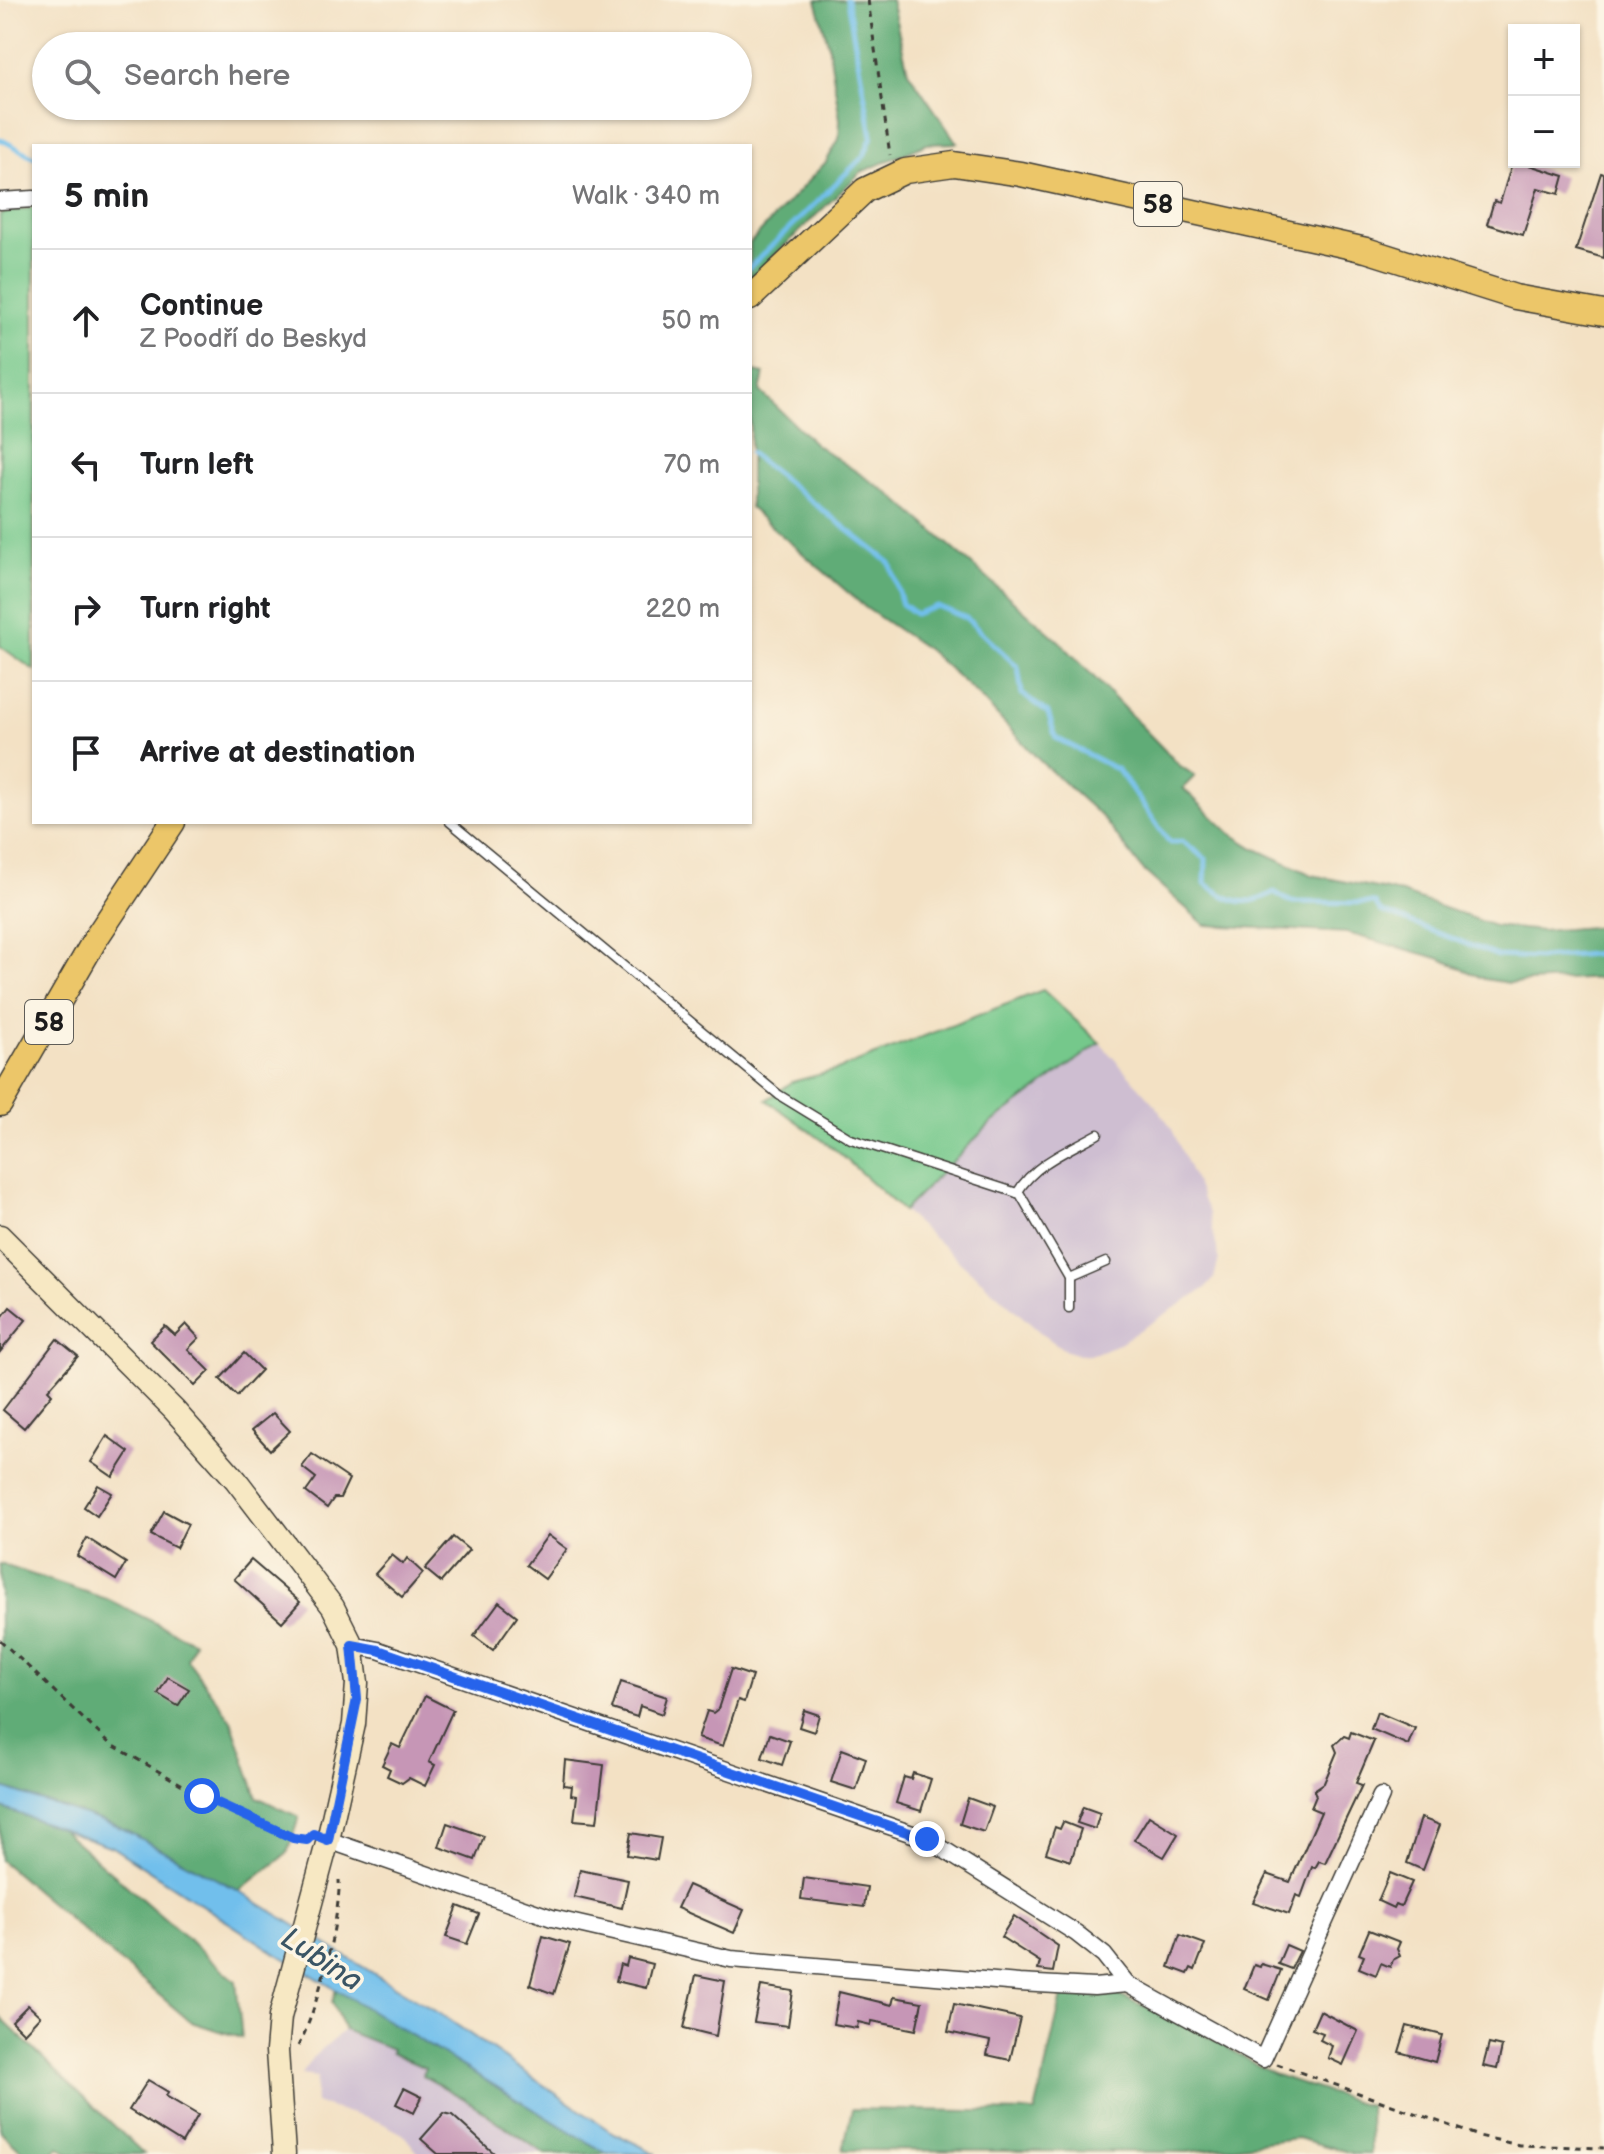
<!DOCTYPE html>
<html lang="en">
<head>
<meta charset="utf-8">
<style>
	:root { --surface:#fff; --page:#f6f6f6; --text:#202124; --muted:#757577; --line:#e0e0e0 }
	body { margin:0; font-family:"Balsamiq Sans",sans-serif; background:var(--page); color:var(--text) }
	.controls { position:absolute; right:24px; top:24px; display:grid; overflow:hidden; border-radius:0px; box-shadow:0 2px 6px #0004 }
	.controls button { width:72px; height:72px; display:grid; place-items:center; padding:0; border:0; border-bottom:2px solid var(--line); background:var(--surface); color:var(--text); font:40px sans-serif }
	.stop { position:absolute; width:24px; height:24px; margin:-18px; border:6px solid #2563eb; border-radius:50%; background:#fff }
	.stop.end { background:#2563eb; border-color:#fff; box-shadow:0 2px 8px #0008 }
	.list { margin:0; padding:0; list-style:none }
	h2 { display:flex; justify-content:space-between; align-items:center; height:104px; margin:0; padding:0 32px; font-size:34px }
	h2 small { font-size:26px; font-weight:400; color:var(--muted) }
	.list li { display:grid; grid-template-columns:52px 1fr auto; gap:24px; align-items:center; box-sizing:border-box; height:144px; padding:0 32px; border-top:2px solid var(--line) }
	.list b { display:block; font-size:30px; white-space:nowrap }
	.list p { margin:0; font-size:26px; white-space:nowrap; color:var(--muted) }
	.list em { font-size:26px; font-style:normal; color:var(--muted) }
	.icon { flex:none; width:44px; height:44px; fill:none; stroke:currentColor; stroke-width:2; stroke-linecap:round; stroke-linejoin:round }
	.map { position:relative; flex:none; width:1604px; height:2154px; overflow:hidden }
	.search { position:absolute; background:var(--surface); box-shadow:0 2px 6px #0004; left:32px; top:32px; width:720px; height:88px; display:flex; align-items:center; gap:20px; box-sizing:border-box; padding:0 28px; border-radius:44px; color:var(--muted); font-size:30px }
	.panel { position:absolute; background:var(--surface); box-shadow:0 2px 6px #0004; left:32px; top:144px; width:720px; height:680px; border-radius:0px }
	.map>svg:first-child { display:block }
</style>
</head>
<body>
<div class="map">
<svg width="1604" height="2154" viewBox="0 0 1604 2154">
	<rect width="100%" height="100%" fill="#fcf5e5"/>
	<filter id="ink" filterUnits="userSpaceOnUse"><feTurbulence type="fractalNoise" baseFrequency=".0125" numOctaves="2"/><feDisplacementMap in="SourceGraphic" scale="16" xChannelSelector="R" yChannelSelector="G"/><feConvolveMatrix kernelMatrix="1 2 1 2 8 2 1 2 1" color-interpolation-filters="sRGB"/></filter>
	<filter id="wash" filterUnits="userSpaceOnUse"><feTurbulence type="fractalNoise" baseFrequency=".006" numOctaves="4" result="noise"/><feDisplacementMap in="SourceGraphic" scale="32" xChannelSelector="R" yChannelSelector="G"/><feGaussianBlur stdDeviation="1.8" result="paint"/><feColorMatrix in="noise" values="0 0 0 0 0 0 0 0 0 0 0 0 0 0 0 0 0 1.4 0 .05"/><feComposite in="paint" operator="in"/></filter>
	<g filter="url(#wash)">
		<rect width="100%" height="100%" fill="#f3e1c4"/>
		<g fill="#cebed1">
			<polygon points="1100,1043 1154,1103 1171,1127 1209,1213 1219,1258 1214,1279 1206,1288 1118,1344 1096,1353 1080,1355 1066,1351 1042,1334 903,1211 990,1124"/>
			<polygon points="344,2030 392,2049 391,2054 426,2069 424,2077 465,2099 545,2154 419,2154 403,2134 380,2122 315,2103 317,2077 301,2075 312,2058"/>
		</g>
		<g fill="#75c88b" stroke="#487254" stroke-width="2">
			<polygon points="34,207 34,670 0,646 0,214"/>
			<polygon points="1043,990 1100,1043 990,1124 903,1211 837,1151 767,1100 792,1082 837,1070"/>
		</g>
		<g fill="#60ac77" stroke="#3e644a" stroke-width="2">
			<polygon points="816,0 891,0 908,71 957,143 927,144 861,172 750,279 750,243 826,162 839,139 840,119 828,43"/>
			<polygon points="750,371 764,374 760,391 815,444 893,496 1059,641 1179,765 1195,776 1183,788 1230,833 1254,848 1312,875 1402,893 1494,926 1541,931 1604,926 1604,978 1509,983 1484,979 1441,959 1347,933 1205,925 1142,869 1102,817 1041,762 976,693 928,650 866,608 750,508"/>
			<polygon points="0,1564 107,1599 194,1642 187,1659 231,1720 257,1797 299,1817 287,1854 239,1891 117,1826 0,1787"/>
			<polygon points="0,1807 59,1827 236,1981 242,2038 191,2022 0,1860"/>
			<polygon points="336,1989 608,2154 545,2154 465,2099 423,2076 425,2068 391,2053 392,2049 344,2030 332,2002"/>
			<polygon points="1118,1995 1184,2023 1273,2074 1369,2106 1370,2154 1355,2154 1297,2138 1188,2152 843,2150 852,2109 1035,2112 1062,1996"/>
			<polygon points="0,2016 6,2023 144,2154 69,2154 59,2147 52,2153 22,2151 0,2131"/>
		</g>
		<polygon fill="#71bfec" stroke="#466e84" stroke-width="2" points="0,1787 117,1826 239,1891 448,2019 610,2131 657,2154 606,2153 277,1954 112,1847 0,1807"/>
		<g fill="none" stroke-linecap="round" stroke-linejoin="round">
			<g stroke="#71bfec" stroke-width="5">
				<polyline points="0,139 34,157"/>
				<polyline points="750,267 864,156 872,136 847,0"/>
				<path d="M750,453l140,110 12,41 13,10 22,-8 29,12 52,49 4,27 26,19 8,25 62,32 52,73 12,-2 24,18 -1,24c24,19 42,26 69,9l17,10 84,1 5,8 118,45 44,2 62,-5"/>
			</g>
		</g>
		<g id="blocks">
			<g fill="#c696b6">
				<polygon points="1513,160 1564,176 1559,194 1538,188 1523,235 1487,224 1494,201 1500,203"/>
				<polygon points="1601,173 1604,174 1604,258 1576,250"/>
				<polygon points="10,1307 26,1320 0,1352 0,1320"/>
				<polygon points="186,1324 199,1338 188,1349 210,1371 195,1386 150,1341 165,1326 175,1335"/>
				<polygon points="57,1339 78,1356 48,1390 52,1394 24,1428 3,1410"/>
				<polygon points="244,1353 261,1370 237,1396 220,1379"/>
				<polygon points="273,1413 290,1431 270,1450 252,1430"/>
				<polygon points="107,1436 129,1452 113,1477 91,1462"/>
				<polygon points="312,1454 349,1479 340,1498 334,1498 327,1508 306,1492 316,1478 302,1467"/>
				<polygon points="98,1485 112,1493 97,1516 84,1507"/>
				<polygon points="164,1511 188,1524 176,1548 151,1535"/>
				<polygon points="548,1535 567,1549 545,1579 526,1565"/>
				<polygon points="453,1537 469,1550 441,1582 425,1569"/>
				<polygon points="87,1538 126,1563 116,1580 77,1556"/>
				<polygon points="392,1555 403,1564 407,1558 423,1573 402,1597 375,1574"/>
				<polygon points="251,1560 300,1602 282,1622 234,1579"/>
				<polygon points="499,1602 517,1616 493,1650 474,1636"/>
				<polygon points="731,1669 752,1676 744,1702 738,1700 723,1746 698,1738 707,1711 713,1713 718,1709"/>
				<polygon points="168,1677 189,1689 178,1706 158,1694"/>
				<polygon points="621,1682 667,1697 662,1714 640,1706 637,1717 612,1709"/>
				<polygon points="425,1696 453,1710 429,1762 435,1765 425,1786 409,1778 402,1783 387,1776 390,1769 382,1765 392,1744 400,1748"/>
				<polygon points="804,1710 819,1715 814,1732 799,1727"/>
				<polygon points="1377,1712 1415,1728 1408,1745 1371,1729"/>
				<polygon points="1351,1732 1374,1741 1356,1783 1362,1785 1325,1863 1319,1861 1315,1868 1312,1867 1301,1897 1296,1895 1289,1914 1253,1902 1267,1874 1290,1882 1321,1812 1311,1808 1316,1796 1314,1790 1324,1783 1337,1752 1334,1745 1344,1736 1349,1738"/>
				<polygon points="770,1734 790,1741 782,1765 762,1758"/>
				<polygon points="842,1749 866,1758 856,1790 831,1782"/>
				<polygon points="565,1760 604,1765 597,1822 574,1820 577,1796 571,1795 572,1786 563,1785"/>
				<polygon points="913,1773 931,1779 921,1811 896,1803 904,1777 911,1779"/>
				<polygon points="968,1798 993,1807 984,1832 960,1824"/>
				<polygon points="1083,1807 1100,1813 1095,1829 1077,1823"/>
				<polygon points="1149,1816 1178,1834 1164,1857 1134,1840"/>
				<polygon points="1421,1818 1440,1825 1423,1870 1407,1863"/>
				<polygon points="1063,1822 1081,1829 1071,1861 1046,1853 1055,1827 1060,1829"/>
				<polygon points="447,1823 484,1836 475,1860 439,1847"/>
				<polygon points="631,1833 661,1838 657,1860 627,1855"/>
				<polygon points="580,1870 628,1880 622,1908 574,1897"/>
				<polygon points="1390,1873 1412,1882 1401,1906 1395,1904 1393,1908 1378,1901"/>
				<polygon points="804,1878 867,1887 864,1907 801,1899"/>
				<polygon points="688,1885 744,1910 734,1933 677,1908"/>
				<polygon points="458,1906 479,1914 467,1944 446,1937"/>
				<polygon points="1014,1916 1058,1946 1053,1972 1038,1970 1040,1962 1001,1937"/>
				<polygon points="1369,1930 1400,1942 1397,1949 1400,1956 1393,1960 1390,1967 1381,1963 1376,1975 1359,1968 1364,1956 1359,1954"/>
				<polygon points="1180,1935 1205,1944 1195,1970 1191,1968 1188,1974 1169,1967"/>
				<polygon points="543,1936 570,1944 554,1994 530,1985"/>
				<polygon points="1286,1945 1300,1951 1291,1969 1278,1964"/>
				<polygon points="628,1958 652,1964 646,1988 616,1981 620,1964 626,1966"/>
				<polygon points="1261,1964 1281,1970 1269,2000 1244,1989 1254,1965 1260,1967"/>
				<polygon points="696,1975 725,1981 716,2036 684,2028"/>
				<polygon points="761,1986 793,1991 788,2026 754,2022"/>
				<polygon points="839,1992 892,2005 894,1997 922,2002 916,2030 872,2021 871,2025 858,2022 857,2028 833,2024"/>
				<polygon points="954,2004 1020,2018 1010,2060 987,2055 990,2041 948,2032"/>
				<polygon points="28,2005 40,2016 24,2033 12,2021"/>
				<polygon points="1320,2011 1358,2031 1343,2065 1328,2058 1332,2046 1320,2040 1323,2033 1312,2029"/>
				<polygon points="1407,2026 1442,2035 1435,2062 1399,2052"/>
				<polygon points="1489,2044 1502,2047 1497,2069 1483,2066"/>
				<polygon points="148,2080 168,2092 166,2096 198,2115 182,2143 129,2110"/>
				<polygon points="404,2088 422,2097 414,2113 396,2104"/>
				<polygon points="444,2113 452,2115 495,2154 438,2154 421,2139"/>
			</g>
		</g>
	</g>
	<g filter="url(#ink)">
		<use href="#blocks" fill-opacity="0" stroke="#3c3a35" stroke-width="2"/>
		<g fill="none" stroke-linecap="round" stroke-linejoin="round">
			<g stroke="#3c3a35" stroke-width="11">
				<g id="lane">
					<polyline points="450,822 779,1095 851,1139 1020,1194 1069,1278 1069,1308"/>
					<path d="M1017,1193c18,-30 52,-43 81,-59"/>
					<polyline points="1069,1278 1106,1262"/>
				</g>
			</g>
			<g stroke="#3c3a35" stroke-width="19">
				<g id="street">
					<polyline points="0,201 34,199"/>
					<polyline points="352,1645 378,1650 927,1839 1076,1933 1104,1955 1127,1984 1263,2059 1381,1796"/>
					<polyline points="328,1840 552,1918 731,1959 1019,1983 1094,1987 1127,1984"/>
				</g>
			</g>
			<g stroke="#3c3a35" stroke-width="25">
				<polyline id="secondary" points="0,1236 174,1410 236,1480 333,1607 352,1645 357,1683 354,1724 328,1840 280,2017 277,2051 284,2154"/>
			</g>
			<g stroke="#3c3a35" stroke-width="27">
				<g id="primary">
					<polyline points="750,298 865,190 905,171 954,164 1021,174 1366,250 1515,297 1604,313"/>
					<polyline points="0,1104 96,938 173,822"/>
				</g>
			</g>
			<g stroke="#3c3a35" stroke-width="3" stroke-dasharray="6 6" stroke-linecap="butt">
				<polyline points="868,0 890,155"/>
				<polyline points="0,1640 109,1743 202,1796 293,1838 308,1839"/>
				<path d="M298,2046c18,-30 43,-131 41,-166"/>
				<polyline points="1277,2064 1479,2136 1519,2145 1604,2148"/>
			</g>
			<use href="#lane" stroke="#fff" stroke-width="8"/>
			<use href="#street" stroke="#fff" stroke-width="16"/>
			<use href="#secondary" stroke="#f7e8c3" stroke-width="22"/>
			<use href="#primary" stroke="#ecc669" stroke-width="24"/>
		</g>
	</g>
	<g fill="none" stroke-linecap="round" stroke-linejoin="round" filter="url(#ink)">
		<polyline stroke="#2563eb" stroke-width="10" points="202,1796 293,1838 307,1840 313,1834 328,1840 357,1699 352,1645 378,1650 927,1839"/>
	</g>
	<g text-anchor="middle" stroke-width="7" stroke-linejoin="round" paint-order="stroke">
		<g fill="#fcf5e5" stroke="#5f5d58" stroke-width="2">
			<rect x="1134" y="182" width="48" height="44" rx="6"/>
			<rect x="25" y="1000" width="48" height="44" rx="6"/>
		</g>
		<g font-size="26" font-weight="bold" fill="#1c1c1c">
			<text x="1158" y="213">58</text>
			<text x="49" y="1031">58</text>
		</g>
		<g font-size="30" font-style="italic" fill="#3a5565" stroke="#fcf5e5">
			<text transform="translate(322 1959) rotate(33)" y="10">Lubina</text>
		</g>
	</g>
</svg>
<div class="controls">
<button>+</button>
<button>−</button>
</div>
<div class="stop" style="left:202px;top:1796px"></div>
<div class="stop end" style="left:927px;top:1839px"></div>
<div class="search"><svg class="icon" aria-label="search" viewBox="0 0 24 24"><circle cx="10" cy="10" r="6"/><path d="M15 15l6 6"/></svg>Search here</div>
<section class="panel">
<h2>5 min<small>Walk · 340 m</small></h2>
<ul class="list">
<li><svg class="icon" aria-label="ahead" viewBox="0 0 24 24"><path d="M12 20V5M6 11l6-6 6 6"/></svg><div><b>Continue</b><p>Z Poodří do Beskyd</p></div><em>50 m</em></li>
<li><svg class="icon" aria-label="left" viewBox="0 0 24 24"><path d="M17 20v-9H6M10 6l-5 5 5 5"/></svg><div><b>Turn left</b></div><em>70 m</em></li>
<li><svg class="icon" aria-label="right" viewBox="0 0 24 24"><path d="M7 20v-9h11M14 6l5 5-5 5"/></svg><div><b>Turn right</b></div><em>220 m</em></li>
<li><svg class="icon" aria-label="arrive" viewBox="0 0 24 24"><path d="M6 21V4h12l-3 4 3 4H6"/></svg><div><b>Arrive at destination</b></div></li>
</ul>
</section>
</div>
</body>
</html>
